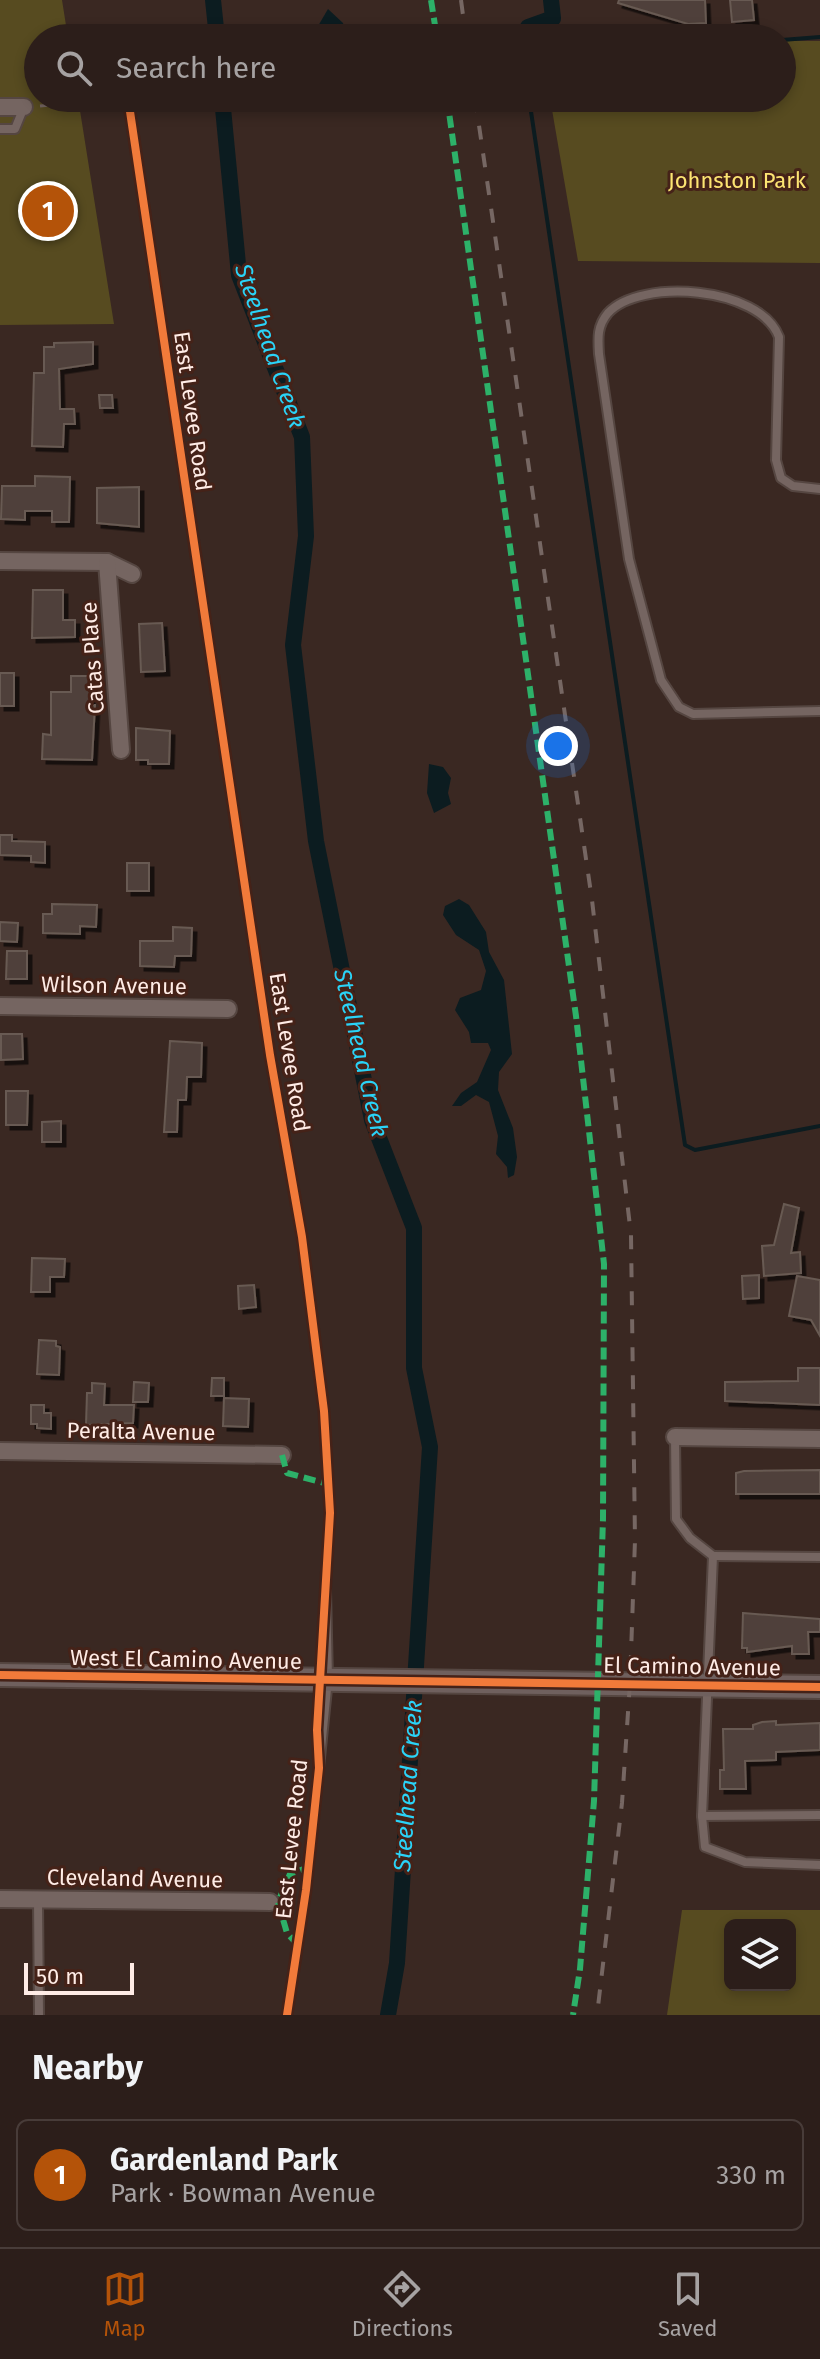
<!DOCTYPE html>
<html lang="en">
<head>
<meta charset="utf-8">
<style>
	:root { --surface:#2c1e1a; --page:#342723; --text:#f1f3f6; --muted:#a6a2a2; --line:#483c39; --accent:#b45309 }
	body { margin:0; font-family:"Fira Sans",sans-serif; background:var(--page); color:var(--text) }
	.controls { position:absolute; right:24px; bottom:24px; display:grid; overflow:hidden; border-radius:12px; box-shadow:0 4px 12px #0003 }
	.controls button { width:72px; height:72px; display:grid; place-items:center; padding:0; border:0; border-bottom:2px solid var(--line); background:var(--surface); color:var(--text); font:40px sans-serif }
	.scale { position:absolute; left:24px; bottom:20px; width:110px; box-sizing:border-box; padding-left:8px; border:4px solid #ffece6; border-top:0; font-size:22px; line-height:28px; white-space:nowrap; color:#ffece6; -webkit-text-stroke:6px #452218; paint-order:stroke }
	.you { position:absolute; left:558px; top:746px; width:28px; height:28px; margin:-20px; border:6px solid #fff; border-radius:50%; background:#1a73e8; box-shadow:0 0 0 12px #1a73e833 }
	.badge { display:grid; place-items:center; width:52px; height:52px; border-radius:50%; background:var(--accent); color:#fff; font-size:26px; font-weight:700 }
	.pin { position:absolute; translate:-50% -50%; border:4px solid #fff; box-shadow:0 2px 8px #0006 }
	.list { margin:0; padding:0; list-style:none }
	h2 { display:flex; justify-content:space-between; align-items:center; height:104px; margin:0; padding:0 32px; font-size:34px }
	h2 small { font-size:26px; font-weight:400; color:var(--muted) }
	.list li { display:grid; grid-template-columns:52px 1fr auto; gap:24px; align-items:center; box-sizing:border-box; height:112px; margin:0 16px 16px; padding:0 16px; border:2px solid var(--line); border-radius:12px }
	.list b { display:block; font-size:30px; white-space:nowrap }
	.list p { margin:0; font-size:26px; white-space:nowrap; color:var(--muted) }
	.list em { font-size:26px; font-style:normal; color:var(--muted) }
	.icon { flex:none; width:44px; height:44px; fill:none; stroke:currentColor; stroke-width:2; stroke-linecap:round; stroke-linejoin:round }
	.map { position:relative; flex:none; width:820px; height:2015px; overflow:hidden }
	.search { position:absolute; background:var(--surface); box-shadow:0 4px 12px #0003; left:24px; right:24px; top:24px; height:88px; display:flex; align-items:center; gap:20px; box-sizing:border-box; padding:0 28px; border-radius:44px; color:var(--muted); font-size:30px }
	.sheet { height:232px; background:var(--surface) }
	nav { display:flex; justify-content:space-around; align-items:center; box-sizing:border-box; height:112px; border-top:2px solid var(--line); background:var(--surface); font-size:22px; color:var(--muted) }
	nav a { display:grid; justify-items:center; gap:4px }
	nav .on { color:var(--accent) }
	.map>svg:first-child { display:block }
</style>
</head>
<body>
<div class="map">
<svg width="820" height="2015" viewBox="0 0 820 2015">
	<defs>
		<filter id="shadow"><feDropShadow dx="4.5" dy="4.5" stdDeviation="0" flood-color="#0009"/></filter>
	</defs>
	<rect width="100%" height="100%" fill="#3a2822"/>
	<g fill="#574b20" fill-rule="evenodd">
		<polygon points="0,0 62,0 68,38 38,38 38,98 78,98 114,324 0,325"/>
		<polygon points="782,41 820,41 820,263 578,261 550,98 782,98"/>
		<path d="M682,1910h138v105h-153zM730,1925h60v60h-60z"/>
	</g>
	<g fill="#0c1c20">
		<polygon points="328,9 343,23 345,31 340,38 311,38"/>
		<polygon points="429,764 443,767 451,778 448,793 451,804 434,813 427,793"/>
		<polygon points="459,899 469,905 486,932 489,952 504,980 512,1054 499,1072 498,1090 513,1128 517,1157 514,1175 508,1178 507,1167 496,1154 498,1136 489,1102 476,1095 461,1106 452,1106 461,1093 477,1082 491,1050 488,1043 471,1043 469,1032 455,1010 460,998 481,990 486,971 479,950 456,935 443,915 445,906"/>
	</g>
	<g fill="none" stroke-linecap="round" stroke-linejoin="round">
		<g stroke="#0c1c20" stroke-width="4">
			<polyline points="553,18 564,37 588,38"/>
			<polyline points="523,38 528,27"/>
			<polyline points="782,40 820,37"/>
			<polyline points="529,98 685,1145 695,1150 820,1126"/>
		</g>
		<g stroke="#0c1c20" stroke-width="16">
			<polyline points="213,0 217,38"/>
			<polyline points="528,27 553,18 551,0"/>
			<polyline points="222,98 239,275 302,437 306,536 293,645 316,841 372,1120 414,1228 414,1368 430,1447 397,1963 388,2015"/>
		</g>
	</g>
	<g fill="#4f413a" stroke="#685a52" stroke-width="2" filter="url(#shadow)">
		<polygon points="619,0 705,0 706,23 688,24 618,3"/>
		<polygon points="730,0 752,0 754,20 732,22"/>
		<polygon points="93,342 93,364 59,369 60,409 74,409 75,424 64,424 63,447 32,446 34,373 44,373 44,347 54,347 54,343"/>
		<polygon points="99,395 112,395 113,408 100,408"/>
		<polygon points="35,476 70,477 69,522 52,522 52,511 25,511 25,520 1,519 2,486 35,486"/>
		<polygon points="139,487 139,527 97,523 97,488"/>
		<polygon points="33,590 63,590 63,620 75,620 75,637 32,638"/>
		<polygon points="162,623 165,671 141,672 139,624"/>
		<rect x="0" y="673" width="14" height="33"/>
		<polygon points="71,676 90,676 90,705 95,705 92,760 42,759 43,734 51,735 51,692 71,692"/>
		<polygon points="136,728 170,731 169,764 148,764 148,760 136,760"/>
		<polygon points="0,835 12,835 12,841 45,842 45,863 31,862 31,856 0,855"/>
		<rect x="127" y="863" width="22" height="28"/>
		<polygon points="52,904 97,905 96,927 80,926 80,934 43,933 43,914 52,914"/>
		<polygon points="0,922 18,923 17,942 0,941"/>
		<polygon points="173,927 192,928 191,956 175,956 174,967 140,966 140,941 173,941"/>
		<polygon points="7,951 27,951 27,979 6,979"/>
		<polygon points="1,1034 22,1034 23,1059 1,1060"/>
		<polygon points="170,1041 202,1043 201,1077 187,1077 186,1100 178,1100 177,1132 164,1132"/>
		<polygon points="6,1091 28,1091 27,1125 6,1125"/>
		<polygon points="61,1121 61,1142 42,1142 42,1122"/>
		<polygon points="784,1204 799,1208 791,1253 800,1252 801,1273 764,1276 762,1246 774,1245"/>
		<polygon points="32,1258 65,1259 64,1277 50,1277 50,1292 31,1292"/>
		<polygon points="759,1275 759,1298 743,1299 742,1276"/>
		<polygon points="797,1276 820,1280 820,1336 811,1320 789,1316"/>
		<polygon points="254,1285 256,1307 239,1309 238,1286"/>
		<polygon points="39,1340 56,1341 56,1346 60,1347 59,1375 37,1374"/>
		<polygon points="798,1368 820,1368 820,1405 725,1401 725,1382 798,1381"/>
		<polygon points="212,1378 224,1378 224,1396 211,1396"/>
		<polygon points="134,1382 149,1383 148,1402 133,1402"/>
		<polygon points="92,1383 105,1384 104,1405 134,1405 133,1423 86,1425 87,1393 92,1393"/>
		<polygon points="224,1398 249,1399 248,1427 223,1426"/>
		<polygon points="31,1405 44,1405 44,1413 51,1413 51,1429 37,1428 37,1424 31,1424"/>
		<polygon points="820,1470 820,1494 736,1494 736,1473 744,1471"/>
		<polygon points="743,1613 820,1619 820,1632 808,1632 809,1654 792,1654 792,1646 747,1652 747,1648 742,1648"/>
		<polygon points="776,1721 776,1725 820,1723 820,1750 776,1752 776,1760 745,1761 746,1789 720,1789 720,1770 724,1770 723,1729 753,1729 753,1725 762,1722"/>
	</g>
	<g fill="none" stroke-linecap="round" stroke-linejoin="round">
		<g stroke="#554641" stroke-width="12">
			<g id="lane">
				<polyline points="0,129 15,129 24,107"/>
				<path d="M820,489l-27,-3 -12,-8 -5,-18 3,-123c-19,-51 -139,-59 -171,-24 -11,13 -10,25 -9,41l30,205 32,121 18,27 14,7 127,-3"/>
				<polyline points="675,1437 676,1519 690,1538 713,1556 702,1816 705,1847 745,1862 820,1865"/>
				<polyline points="713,1556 820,1557"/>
				<polyline points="319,1768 328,1679 326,1591"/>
				<polyline points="702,1816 820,1815"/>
				<polyline points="38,1900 39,2015"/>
			</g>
		</g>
		<g stroke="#554641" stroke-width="20">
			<g id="street">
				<polyline points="0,107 24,107"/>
				<polyline points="0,561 107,562 132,574"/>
				<polyline points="107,562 121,750"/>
				<polyline points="0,1006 228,1009"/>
				<polyline points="675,1437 820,1439"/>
				<polyline points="0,1451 282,1455"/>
				<polyline points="0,1899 270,1902"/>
			</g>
		</g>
		<g stroke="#554641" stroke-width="26">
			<polyline id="secondary" points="0,1675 820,1687"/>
		</g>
		<polyline stroke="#756662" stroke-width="3" stroke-dasharray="8 4" stroke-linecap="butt" points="40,106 124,98"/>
		<use href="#lane" stroke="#756561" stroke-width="8"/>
		<use href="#street" stroke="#756561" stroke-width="16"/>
		<use href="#secondary" stroke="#6f605e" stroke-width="22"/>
		<g stroke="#766763" stroke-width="4" stroke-dasharray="14 14" stroke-linecap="butt">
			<polyline points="461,0 466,38"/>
			<polyline points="475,98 592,900 631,1235 635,1540 630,1682 622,1803 597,2015"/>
		</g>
		<g stroke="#2db169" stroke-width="6" stroke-dasharray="12 6" stroke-linecap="butt">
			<polyline points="431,0 437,38"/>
			<polyline points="447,98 576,1016 604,1264 603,1519 594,1801 580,1969 573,2015"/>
			<polyline points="282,1455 287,1473 328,1484"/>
			<polyline points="298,1945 287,1933 278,1902 290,1874 309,1867"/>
		</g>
		<g stroke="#452218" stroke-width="13">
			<g id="cycleway">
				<polyline points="128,98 270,1055 302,1237 324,1411 330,1513 317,1730 319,1768 306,1890 287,2015"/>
				<polyline points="0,1675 820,1687"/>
			</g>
		</g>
		<use href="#cycleway" stroke="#f17a3a" stroke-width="8"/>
	</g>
	<g text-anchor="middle" stroke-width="6" stroke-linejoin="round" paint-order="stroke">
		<g font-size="22" fill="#fce472" stroke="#452218">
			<text x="737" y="188">Johnston Park</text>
		</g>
		<g font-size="22" fill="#ffece6" stroke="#452218">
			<text transform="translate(193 411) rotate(82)" y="8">East Levee Road</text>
			<text transform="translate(92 658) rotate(-94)" y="8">Catas Place</text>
			<text transform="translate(114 985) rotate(1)" y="8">Wilson Avenue</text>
			<text transform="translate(290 1052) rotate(81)" y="8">East Levee Road</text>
			<text transform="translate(141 1431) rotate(1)" y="8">Peralta Avenue</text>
			<text transform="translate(186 1659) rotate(1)" y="8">West El Camino Avenue</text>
			<text transform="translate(692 1666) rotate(1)" y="8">El Camino Avenue</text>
			<text transform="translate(291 1839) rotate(-84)" y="8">East Levee Road</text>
			<text transform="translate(135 1878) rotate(1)" y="8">Cleveland Avenue</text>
		</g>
		<g font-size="24" font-style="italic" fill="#2ad3f7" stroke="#452218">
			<text transform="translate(270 346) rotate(71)" y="8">Steelhead Creek</text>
			<text transform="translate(361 1053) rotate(77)" y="8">Steelhead Creek</text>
			<text transform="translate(408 1786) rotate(-86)" y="8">Steelhead Creek</text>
		</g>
	</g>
</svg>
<div class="controls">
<button><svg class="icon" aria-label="layers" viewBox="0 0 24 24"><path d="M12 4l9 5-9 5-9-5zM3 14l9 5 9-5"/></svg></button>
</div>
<div class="scale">50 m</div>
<div class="you"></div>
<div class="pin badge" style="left:48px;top:211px">1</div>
<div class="search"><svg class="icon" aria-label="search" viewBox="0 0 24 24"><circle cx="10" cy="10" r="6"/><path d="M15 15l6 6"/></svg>Search here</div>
</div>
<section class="sheet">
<h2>Nearby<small></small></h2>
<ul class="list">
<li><span class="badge">1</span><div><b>Gardenland Park</b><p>Park · Bowman Avenue</p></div><em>330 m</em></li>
</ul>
</section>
<nav>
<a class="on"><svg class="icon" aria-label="map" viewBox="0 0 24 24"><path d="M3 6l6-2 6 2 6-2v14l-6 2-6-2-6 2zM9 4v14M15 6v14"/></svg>Map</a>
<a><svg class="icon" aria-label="directions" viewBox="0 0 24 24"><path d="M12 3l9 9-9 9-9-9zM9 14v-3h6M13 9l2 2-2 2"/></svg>Directions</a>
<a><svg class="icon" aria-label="saved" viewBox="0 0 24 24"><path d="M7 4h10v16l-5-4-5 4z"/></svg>Saved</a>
</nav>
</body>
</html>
